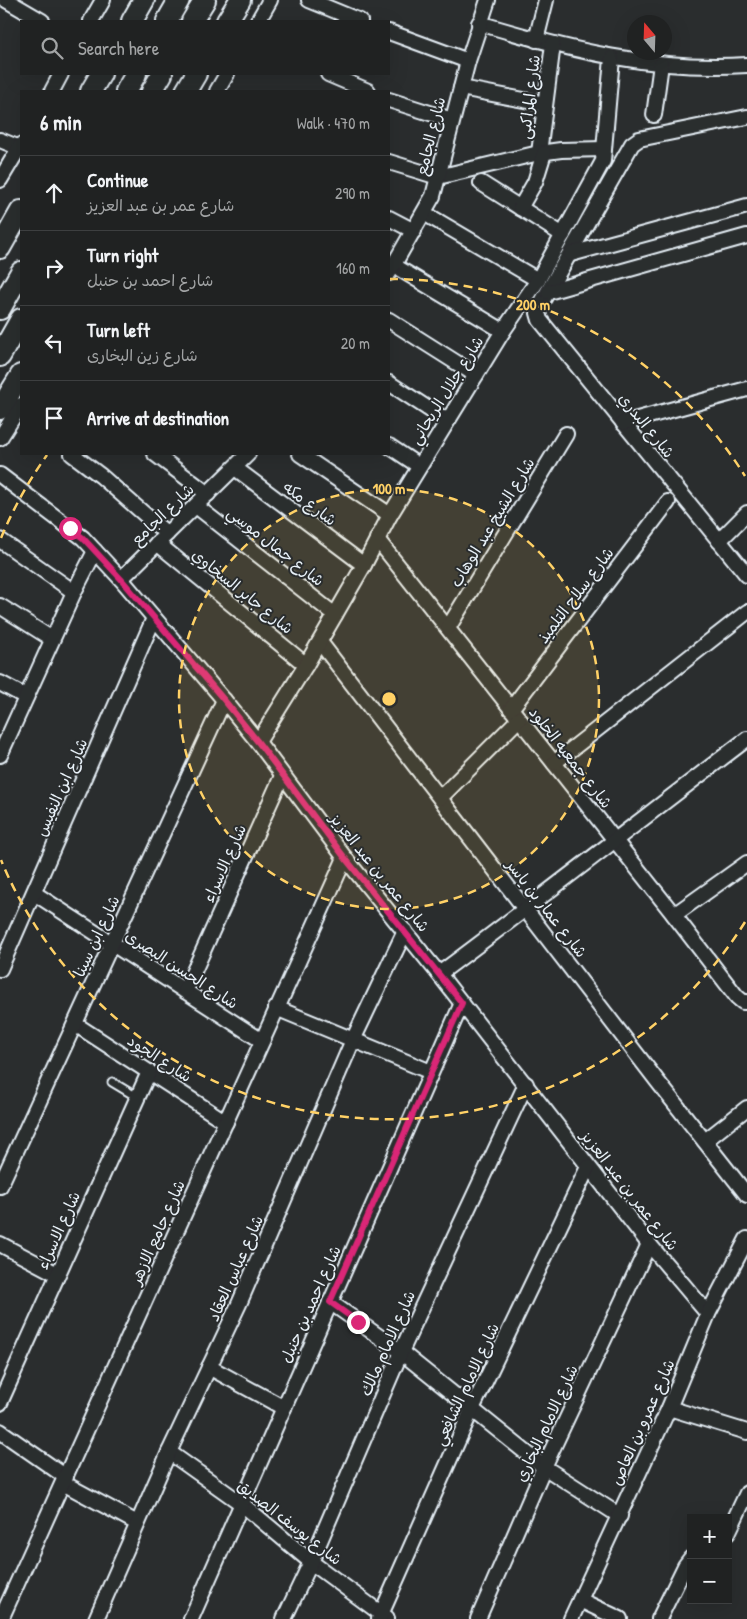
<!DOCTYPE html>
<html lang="en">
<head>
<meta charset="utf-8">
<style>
	:root { --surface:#202222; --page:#2d2f2f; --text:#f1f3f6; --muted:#a2a4a5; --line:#3d3f40 }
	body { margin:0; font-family:"Patrick Hand","Playpen Sans Arabic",sans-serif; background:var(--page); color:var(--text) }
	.controls { position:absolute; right:15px; bottom:15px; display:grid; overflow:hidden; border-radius:0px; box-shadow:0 5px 20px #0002 }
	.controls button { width:45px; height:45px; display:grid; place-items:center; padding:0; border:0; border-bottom:1px solid var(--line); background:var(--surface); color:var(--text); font:25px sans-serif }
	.compass { position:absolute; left:627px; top:15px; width:45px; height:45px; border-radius:50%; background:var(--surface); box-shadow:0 5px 20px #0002; rotate:341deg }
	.stop { position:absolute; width:15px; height:15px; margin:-11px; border:4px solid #db2777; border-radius:50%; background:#fff }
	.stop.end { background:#db2777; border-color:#fff; box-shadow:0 1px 5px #0008 }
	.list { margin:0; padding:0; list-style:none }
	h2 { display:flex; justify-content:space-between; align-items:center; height:65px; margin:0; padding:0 20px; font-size:21px }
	h2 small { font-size:16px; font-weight:400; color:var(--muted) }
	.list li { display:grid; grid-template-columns:32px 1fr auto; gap:15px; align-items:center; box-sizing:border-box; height:75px; padding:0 20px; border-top:1px solid var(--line) }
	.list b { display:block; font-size:19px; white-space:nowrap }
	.list p { margin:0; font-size:16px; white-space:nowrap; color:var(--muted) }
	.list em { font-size:16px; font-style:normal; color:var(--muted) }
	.icon { flex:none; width:28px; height:28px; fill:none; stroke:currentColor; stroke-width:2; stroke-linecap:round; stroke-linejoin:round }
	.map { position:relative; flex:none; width:747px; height:1619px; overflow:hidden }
	.search { position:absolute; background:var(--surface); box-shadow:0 5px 20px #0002; left:20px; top:20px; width:370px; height:55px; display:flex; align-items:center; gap:12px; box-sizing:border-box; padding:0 18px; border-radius:0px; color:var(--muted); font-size:19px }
	.panel { position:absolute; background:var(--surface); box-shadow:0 5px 20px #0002; left:20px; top:90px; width:370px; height:365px; border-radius:0px }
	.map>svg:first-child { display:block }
</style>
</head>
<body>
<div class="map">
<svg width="747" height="1619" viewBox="0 0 747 1619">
	<rect width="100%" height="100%" fill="#2a2d2e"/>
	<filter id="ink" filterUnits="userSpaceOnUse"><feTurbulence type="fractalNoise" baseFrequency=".02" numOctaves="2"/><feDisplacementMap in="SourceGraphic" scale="10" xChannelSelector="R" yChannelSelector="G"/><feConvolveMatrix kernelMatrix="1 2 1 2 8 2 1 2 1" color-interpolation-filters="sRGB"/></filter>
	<g filter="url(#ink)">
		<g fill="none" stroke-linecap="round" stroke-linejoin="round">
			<g stroke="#e8f1f8" stroke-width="11">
				<polyline id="lane" points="112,1082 137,1097"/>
			</g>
			<g stroke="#e8f1f8" stroke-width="18">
				<g id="street">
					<polyline points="6,0 42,21"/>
					<polyline points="309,0 360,21"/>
					<polyline points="91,21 103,0"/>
					<polyline points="258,21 270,0"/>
					<path d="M479,23c90,27 173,48 268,42"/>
					<polyline points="389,32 468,61"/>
					<polyline points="536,40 546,0"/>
					<polyline points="328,74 368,91"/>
					<polyline points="461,88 545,104"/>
					<polyline points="52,91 61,74"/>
					<polyline points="217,91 227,74"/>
					<polyline points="389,100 452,120"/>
					<polyline points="654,115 661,64"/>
					<polyline points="747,117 639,139 632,144 539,307 538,313 540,320 747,575"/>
					<polyline points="0,140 20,148"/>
					<polyline points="539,153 553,44"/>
					<polyline points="389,162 438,177 539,153 561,150 604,149"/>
					<polyline points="0,180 21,145"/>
					<polyline points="481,183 563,235"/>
					<polyline points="520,208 535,182 544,153"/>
					<polyline points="424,213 538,280"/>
					<polyline points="389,218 414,231"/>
					<polyline points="571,254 747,206"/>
					<polyline points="393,265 503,331"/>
					<polyline points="389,273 433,196 468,61 488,0"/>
					<polyline points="548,292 747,236"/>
					<polyline points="389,320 476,375"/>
					<polyline points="389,383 447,421"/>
					<polyline points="623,423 747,389"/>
					<polyline points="0,438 21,405"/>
					<polyline points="389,446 419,466"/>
					<polyline points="72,454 101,476 167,534"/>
					<polyline points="155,454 208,494"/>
					<polyline points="300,454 390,515"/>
					<polyline points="235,468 364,565"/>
					<polyline points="0,475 83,538 121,579 224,700 258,742 345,858 439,974 649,1244 708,1314"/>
					<polyline points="196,506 335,615"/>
					<polyline points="377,539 674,915 737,997 743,1002 747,1002"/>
					<polyline points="0,540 74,592"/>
					<polyline points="719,541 747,513"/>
					<polyline points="157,543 306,665"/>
					<polyline points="121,579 248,454"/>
					<polyline points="0,606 52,639"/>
					<polyline points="448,628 566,434"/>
					<polyline points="320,642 658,1082 747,1195"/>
					<polyline points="0,683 26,697"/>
					<polyline points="511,709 668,502"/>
					<polyline points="258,742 306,665 364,565 390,515 503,331 538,280 603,161 612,58"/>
					<polyline points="0,755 74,592 95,551"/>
					<polyline points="554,763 747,612"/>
					<polyline points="440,798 519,719"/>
					<polyline points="34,893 262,1041"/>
					<polyline points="674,915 747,863"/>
					<polyline points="0,969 154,618"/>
					<path d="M439,974c104,-77 205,-157 308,-235"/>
					<polyline points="185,991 282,776"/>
					<polyline points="276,1008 431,1072"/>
					<polyline points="75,1024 226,1122"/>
					<polyline points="705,1141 747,1108"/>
					<polyline points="0,1186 224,700"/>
					<polyline points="0,1244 57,1274"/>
					<polyline points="330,1302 401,1352 544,1467 620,1516"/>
					<polyline points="209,1367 284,1408"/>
					<polyline points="0,1403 149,1072"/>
					<polyline points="669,1408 747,1432"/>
					<polyline points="0,1431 66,1477"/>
					<polyline points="169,1452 242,1504 311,1562 387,1618"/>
					<polyline points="63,1483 137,1523"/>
					<polyline points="728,1533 747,1493"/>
					<polyline points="580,1600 620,1619"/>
					<polyline points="1,1619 345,858"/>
					<polyline points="96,1619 169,1452 239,1304 353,1040 405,931"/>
					<polyline points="191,1619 462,1003"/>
					<polyline points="284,1619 311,1562 401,1352 526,1084"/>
					<polyline points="379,1619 472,1409 588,1167"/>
					<polyline points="478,1619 544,1467 649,1244"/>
					<polyline points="571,1619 669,1408 708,1314 747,1239"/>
					<polyline points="659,1619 685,1566 691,1558"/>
				</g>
			</g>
			<g stroke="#e8f1f8" stroke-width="24">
				<g id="secondary">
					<polyline points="132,21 144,0"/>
					<polyline points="167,21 179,0"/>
					<polyline points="192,21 205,0"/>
					<polyline points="227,21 240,0"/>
					<polyline points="91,91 101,74"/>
					<polyline points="126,91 136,74"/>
					<polyline points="152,91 162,74"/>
					<polyline points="186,91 196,74"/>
					<polyline points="0,248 21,211"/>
					<polyline points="0,309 21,272"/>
					<polyline points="0,356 21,319"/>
					<polyline points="0,409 21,375"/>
				</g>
			</g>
			<use href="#lane" stroke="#2a2d2e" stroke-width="7"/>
			<use href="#street" stroke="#2a2d2e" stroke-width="14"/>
			<use href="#secondary" stroke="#2a2d2e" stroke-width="20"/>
		</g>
	</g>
	<g fill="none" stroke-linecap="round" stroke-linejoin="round" filter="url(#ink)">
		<polyline stroke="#db2777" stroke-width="6" points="70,528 83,538 121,579 224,700 258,742 345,858 462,1003 330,1302 358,1322"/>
	</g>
	<circle cx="389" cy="699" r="210" fill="#ffd166" fill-opacity=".12"/>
	<g fill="none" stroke="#ffd166" stroke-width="2.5" stroke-dasharray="9 6">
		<circle cx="389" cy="699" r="210"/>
		<path d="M745 922A420 420 0 0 1 1 860M1 538A420 420 0 0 1 47 455M389 279A420 420 0 0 1 745 476"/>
	</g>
	<g text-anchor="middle" stroke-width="4" stroke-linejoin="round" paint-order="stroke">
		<g font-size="16" fill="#e8f1f8" stroke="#2a2d2e">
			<text transform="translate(529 97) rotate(-83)" y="6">شارع المراكبى</text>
			<text transform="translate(430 136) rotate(-76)" y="6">شارع الجامع</text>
			<text transform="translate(446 390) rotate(-58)" y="6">شارع جلال الريحاني</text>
			<text transform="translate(647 425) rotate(51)" y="6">شارع البدري</text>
			<text transform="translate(310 503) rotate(37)" y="6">شارع مكه</text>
			<text transform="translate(162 514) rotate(-44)" y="6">شارع الجامع</text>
			<text transform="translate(492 522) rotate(-59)" y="6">شارع الشيخ عبد الوهاب</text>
			<text transform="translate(276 546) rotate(38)" y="6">شارع جمال موسي</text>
			<text transform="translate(243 591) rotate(39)" y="6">شارع جابر السخاوي</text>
			<text transform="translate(575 595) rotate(-53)" y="6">شارع سلاح التلميذ</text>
			<text transform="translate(571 757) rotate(52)" y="6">شارع جمعيه الخلود</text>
			<text transform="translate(61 787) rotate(-66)" y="6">شارع ابن النفيس</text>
			<text transform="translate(224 863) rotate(-66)" y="6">شارع الاسراء</text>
			<text transform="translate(380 872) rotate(51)" y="6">شارع عمر بن عبد العزيز</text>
			<text transform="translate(547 908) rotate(52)" y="6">شارع عمار بن ياسر</text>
			<text transform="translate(96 936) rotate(-65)" y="6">شارع ابن سينا</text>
			<text transform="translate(182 969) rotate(33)" y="6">شارع الحسن البصرى</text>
			<text transform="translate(160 1058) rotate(33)" y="6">شارع الجود</text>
			<text transform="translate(630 1190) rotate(52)" y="6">شارع عمر بن عبد العزيز</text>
			<text transform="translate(58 1230) rotate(-66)" y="6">شارع الاسراء</text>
			<text transform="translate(157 1232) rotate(-66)" y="6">شارع جامع الازهر</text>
			<text transform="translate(235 1268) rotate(-66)" y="6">شارع عباس العقاد</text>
			<text transform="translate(310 1304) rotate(-66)" y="6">شارع احمد بن حنبل</text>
			<text transform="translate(387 1343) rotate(-66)" y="6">شارع الامام مالك</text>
			<text transform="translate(466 1384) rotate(-65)" y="6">شارع الامام الشافعي</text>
			<text transform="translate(642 1422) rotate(-66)" y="6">شارع عمرو بن العاص</text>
			<text transform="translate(546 1423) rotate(-65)" y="6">شارع الامام البخاري</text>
			<text transform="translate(290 1522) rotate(38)" y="6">شارع يوسف الصديق</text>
		</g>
	</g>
	<circle cx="389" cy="699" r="8" fill="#ffd166" stroke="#2a2d2e" stroke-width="2.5"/>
	<g font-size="15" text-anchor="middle" font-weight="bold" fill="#ffd166" stroke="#2a2d2e" stroke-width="4" stroke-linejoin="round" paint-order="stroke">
		<text x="533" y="310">200 m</text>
		<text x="389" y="494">100 m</text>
	</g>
</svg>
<div class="controls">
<button>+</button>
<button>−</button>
</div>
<svg class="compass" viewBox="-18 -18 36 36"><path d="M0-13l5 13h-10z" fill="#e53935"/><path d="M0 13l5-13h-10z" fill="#a2a4a5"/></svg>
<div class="stop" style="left:70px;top:528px"></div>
<div class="stop end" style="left:358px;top:1322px"></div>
<div class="search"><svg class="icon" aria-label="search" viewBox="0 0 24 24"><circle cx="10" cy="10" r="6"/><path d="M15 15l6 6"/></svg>Search here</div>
<section class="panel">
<h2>6 min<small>Walk · 470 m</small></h2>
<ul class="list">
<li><svg class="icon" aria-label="ahead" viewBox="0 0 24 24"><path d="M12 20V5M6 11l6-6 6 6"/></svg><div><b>Continue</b><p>شارع عمر بن عبد العزيز</p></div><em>290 m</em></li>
<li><svg class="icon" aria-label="right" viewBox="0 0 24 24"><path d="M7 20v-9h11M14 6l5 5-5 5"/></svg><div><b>Turn right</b><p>شارع احمد بن حنبل</p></div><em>160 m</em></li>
<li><svg class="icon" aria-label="left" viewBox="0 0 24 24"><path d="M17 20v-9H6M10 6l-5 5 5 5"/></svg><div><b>Turn left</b><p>شارع زين البخارى</p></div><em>20 m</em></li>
<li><svg class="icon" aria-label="arrive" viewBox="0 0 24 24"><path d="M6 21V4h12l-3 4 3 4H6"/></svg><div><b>Arrive at destination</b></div></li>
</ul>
</section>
</div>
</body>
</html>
